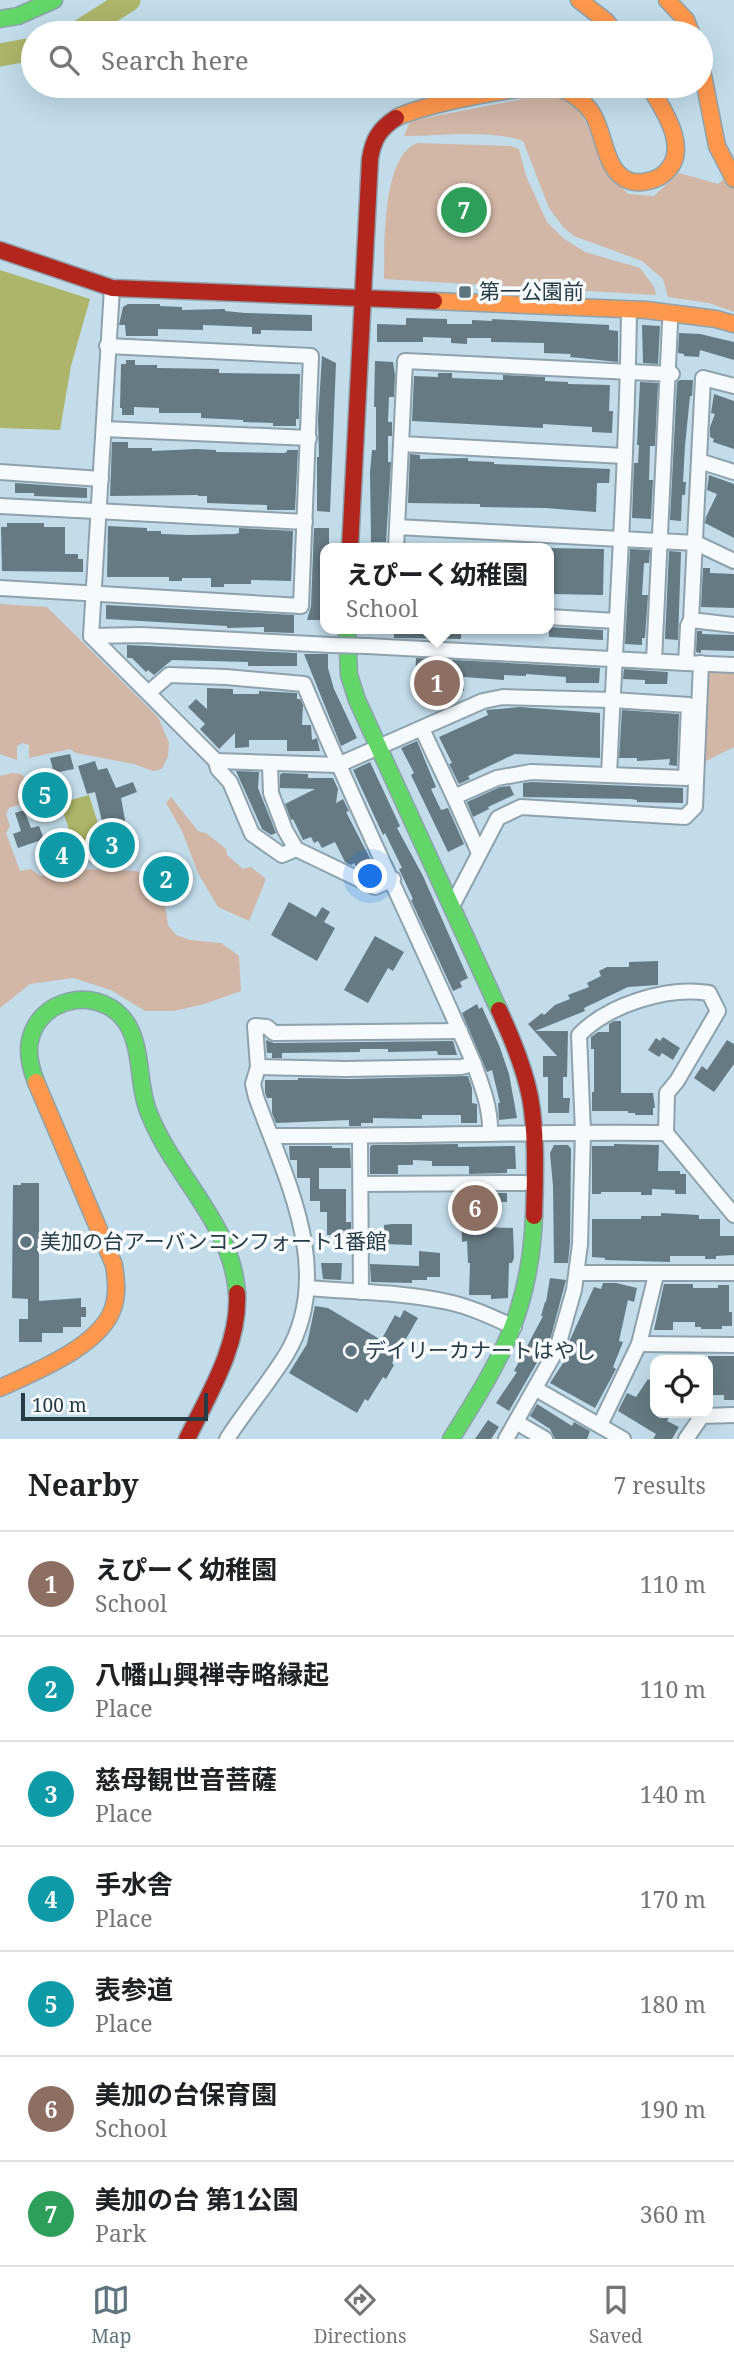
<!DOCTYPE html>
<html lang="en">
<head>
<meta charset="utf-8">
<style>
	:root { --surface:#fff; --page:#f6f6f6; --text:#202124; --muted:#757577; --line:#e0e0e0; --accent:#5e747f }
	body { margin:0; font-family:"Noto Serif","Noto Sans JP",serif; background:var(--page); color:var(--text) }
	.controls { position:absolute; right:21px; bottom:21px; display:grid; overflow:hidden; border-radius:14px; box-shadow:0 7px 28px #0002 }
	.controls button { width:63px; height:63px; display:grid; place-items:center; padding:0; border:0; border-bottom:2px solid var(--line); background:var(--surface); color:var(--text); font:35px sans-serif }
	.scale { position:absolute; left:21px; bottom:18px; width:187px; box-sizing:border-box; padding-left:7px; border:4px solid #283c45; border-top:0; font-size:19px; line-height:24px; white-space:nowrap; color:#283c45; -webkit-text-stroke:5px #f7fbfe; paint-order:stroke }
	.you { position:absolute; left:371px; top:877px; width:24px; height:24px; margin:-18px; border:5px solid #fff; border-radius:50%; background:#1a73e8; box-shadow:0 0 0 10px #1a73e833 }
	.badge { display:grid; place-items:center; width:46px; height:46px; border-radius:50%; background:var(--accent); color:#fff; font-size:23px; font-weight:700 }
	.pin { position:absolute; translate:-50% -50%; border:4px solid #fff; box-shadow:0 2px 7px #0006 }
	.popup { position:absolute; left:320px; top:543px; width:234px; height:91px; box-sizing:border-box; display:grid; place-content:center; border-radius:14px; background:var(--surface); filter:drop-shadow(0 2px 5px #0005); font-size:23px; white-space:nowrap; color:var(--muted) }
	.popup b { font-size:26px; color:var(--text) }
	.popup::after { content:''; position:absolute; left:50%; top:100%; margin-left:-14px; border:14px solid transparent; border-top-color:var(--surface) }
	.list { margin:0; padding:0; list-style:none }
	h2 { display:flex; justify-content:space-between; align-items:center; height:91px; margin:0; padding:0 28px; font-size:30px }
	h2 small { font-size:23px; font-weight:400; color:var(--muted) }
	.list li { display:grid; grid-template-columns:46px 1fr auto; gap:21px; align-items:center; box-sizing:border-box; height:105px; padding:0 28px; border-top:2px solid var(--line) }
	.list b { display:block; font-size:26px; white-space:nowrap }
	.list p { margin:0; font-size:23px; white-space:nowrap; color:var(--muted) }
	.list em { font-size:23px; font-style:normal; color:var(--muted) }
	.icon { flex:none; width:38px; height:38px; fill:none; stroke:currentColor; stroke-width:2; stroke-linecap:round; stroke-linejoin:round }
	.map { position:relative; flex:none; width:734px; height:1439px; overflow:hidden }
	.search { position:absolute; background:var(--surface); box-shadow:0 7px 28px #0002; left:21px; right:21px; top:21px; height:77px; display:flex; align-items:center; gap:18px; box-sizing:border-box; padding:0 24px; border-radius:38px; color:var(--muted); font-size:26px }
	.sheet { height:826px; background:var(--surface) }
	nav { display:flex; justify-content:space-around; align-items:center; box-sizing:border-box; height:98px; border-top:2px solid var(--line); background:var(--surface); font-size:19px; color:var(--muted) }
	nav a { display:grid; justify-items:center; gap:4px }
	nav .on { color:var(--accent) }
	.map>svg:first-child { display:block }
</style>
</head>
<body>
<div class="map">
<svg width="734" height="1439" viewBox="0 0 734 1439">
	<rect width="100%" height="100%" fill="#c2dcea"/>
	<g fill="#d2b6a6">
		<path d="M541,92l22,6 17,14 14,26 11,31 23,25 26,2 25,-23 39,11 16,-13v141l-25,-9 -41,-6 -5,-18 -21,-18 -68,-25 -10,-8 -15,-20 -26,-67c-34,-12 -83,-5 -119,-5l6,-15 108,-21z"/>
		<path d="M418,143l93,3 8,3 7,27 21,46 16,16 22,14 55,16 14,19 2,8 -272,-16c1,-32 -3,-124 34,-136z"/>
		<polygon points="0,604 47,607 158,717 169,743 168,756 162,769 153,771 134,764 76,753 70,749 29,758 29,745 23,743 17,746 17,760 0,754"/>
		<polygon points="711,668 734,669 734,747 702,763 706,672"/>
		<polygon points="12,773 21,774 28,781 37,799 9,808 6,814 10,826 6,833 20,871 31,869 40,876 84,869 137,871 154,882 164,899 168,925 176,935 190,940 221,943 239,956 241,991 204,1004 174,1011 145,1011 111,990 73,978 30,984 0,1008 0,776"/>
		<polygon points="171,797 198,831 206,833 226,849 227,855 243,869 251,867 266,879 249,921 218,907 198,873 182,831 166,803"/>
	</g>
	<g fill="#acb569">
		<polygon points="0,270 90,299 71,366 60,430 0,428"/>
		<polygon points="89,795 105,846 77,853 60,803"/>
	</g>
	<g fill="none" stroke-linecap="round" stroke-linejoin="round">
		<g stroke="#acb569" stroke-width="23">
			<polyline points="77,33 129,0"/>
			<polyline points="0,55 33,49"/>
		</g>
	</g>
	<g fill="#657a82">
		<polygon points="128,304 160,304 160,306 182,307 182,310 225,309 225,311 245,313 312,315 312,331 261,330 261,334 252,334 252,327 203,325 203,330 158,329 158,336 126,336 125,325 119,325 123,307"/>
		<polygon points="406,318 447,319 447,324 472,324 472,320 492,321 492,319 609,325 609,330 618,331 618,362 570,357 571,354 544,353 544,343 491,342 491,338 467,338 467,344 451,343 451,338 423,337 423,342 377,342 377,324 406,325"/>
		<polygon points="642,325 660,326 658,364 643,363"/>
		<polygon points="679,333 700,334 734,342 734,360 700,350 699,357 684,356 684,354 678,353"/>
		<polygon points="322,356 336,363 330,512 317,511 317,457 319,457 318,419"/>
		<polygon points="126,360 135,360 135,365 157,365 157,368 219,369 219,373 300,374 299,419 296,419 296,426 273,426 273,423 243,422 243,420 201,418 201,413 159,413 159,408 134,407 134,415 122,415 122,408 120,408 121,364 126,364"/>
		<polygon points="375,361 393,362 395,375 394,397 389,397 388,422 392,422 392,436 388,436 388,462 391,462 386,542 371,542 370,472 372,450 376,450 376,407 374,407"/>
		<polygon points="438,373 452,373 452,378 503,380 503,375 545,377 545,381 568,382 568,384 610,385 609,411 613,411 612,433 592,432 592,427 543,424 543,428 412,421 414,376 438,377"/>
		<polygon points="680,380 693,380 692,396 690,396 685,446 683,482 686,482 685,495 682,495 681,521 670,520 677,382"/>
		<polygon points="640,382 658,383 655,446 650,446 649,480 653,480 651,519 632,518 634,463 638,463 639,445 637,445"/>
		<polygon points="714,394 734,401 734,449 713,442 714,439 710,437 710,427 715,414 711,413"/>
		<polygon points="112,442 128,442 128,448 152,448 152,451 196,449 216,450 216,452 284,453 287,452 287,450 298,450 295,510 267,510 267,505 207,503 207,496 198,496 198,495 110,496"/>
		<polygon points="410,454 420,455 420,459 468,458 468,461 494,462 494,464 610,469 609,483 597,483 596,512 545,508 480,507 480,504 408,503"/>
		<polygon points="709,475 734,484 734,538 705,523 706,517 717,494 707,490"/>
		<polygon points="15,483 87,488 87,498 34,496 34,493 15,493"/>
		<polygon points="7,523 44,523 44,527 65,527 65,554 78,554 78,559 83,559 83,572 2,571 1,527 7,527"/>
		<polygon points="108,526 147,528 147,531 161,531 161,534 190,535 235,534 239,533 239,528 293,531 291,581 251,580 251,584 224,584 224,587 211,587 211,578 182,578 182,581 169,581 169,577 107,577"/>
		<polygon points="314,528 329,528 329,547 325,547 325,620 307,620 311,606"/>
		<polygon points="549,548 604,549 603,595 551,594"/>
		<polygon points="630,549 650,550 649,563 644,563 642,595 648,595 645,638 642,638 642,645 625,644"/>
		<polygon points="669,551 681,552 678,640 665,639"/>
		<polygon points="703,568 710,568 710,573 734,574 734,608 701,607"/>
		<polygon points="106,605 294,615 294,633 264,632 264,627 227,628 227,626 106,619"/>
		<polygon points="549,627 603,630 603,640 549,637"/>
		<polygon points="394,629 461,629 461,639 394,638"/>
		<polygon points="697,631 702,631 702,634 734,635 734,651 701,650 701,653 696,652"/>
		<polygon points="127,645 297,653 297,666 248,666 248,662 172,660 154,675 148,670 146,672 132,658 127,658"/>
		<polygon points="304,654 328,654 328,668 334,689 357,738 341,746"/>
		<polygon points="416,658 600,668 599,683 566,683 566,677 526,674 526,676 504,675 504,680 464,677 464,691 446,691 446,707 436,709 436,690 415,690"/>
		<polygon points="624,669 668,672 667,684 645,684 645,680 623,679"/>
		<polygon points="207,688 233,689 233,694 259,694 259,691 297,693 297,699 300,699 303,705 302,725 311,725 312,740 317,738 320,751 287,751 287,740 249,740 249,747 235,748 235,733 219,749 200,729 205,724 188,707 196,699 207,709"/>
		<polygon points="520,707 600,713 600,758 515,754 468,776 470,779 459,784 449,764 452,763 439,737 488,715 486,710"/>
		<polygon points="622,710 679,714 677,766 669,765 670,759 637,761 637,758 619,758"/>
		<polygon points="417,741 436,787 431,789 441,810 448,808 464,844 448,852 411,775 414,773 401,748"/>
		<polygon points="70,754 74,769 54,773 50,758"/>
		<polygon points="95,761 98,770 107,768 116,788 133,782 137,792 121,798 130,847 118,849 112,832 105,834 95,792 87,794 78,766"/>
		<polygon points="370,762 400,826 397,828 423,876 468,978 460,982 462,987 453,991 411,900 413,899 399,869 402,868 385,833 383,835 353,770"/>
		<polygon points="236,771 259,772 258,788 276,833 271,835 262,829"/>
		<polygon points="282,773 308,774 308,778 333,778 338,789 336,803 343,799 349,811 346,812 376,870 368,873 364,871 361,865 356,867 354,863 351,865 345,862 335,842 322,848 318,841 314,843 311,837 303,840 293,819 291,820 285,804 315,789 280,788 280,775"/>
		<polygon points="532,782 683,788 683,803 637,802 637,800 631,799 523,797 523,783"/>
		<polygon points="510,786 514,795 488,807 489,809 473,817 467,802 500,787"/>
		<polygon points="24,810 31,828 39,826 44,839 18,848 13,834 21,831 15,813"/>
		<polygon points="289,902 316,917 322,907 330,912 324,922 335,928 317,961 271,935"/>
		<polygon points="375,936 404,952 393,971 388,968 368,1003 344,990"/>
		<polygon points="658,961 658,985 628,987 584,1008 585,1011 535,1031 568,1031 567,1077 563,1077 563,1098 570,1098 569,1113 548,1113 548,1077 543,1077 543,1056 557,1056 528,1024 542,1013 544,1015 555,1005 570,999 568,995 589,987 587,983 601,976 599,971 607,967 629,967 629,962"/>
		<polygon points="477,1004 479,1009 482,1007 499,1045 509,1074 517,1118 499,1120 498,1103 500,1103 492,1070 487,1072 462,1013"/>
		<polygon points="614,1021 621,1021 621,1093 653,1093 655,1108 653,1108 653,1115 635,1115 635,1113 628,1113 628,1111 592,1111 592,1092 594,1092 594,1049 591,1049 591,1037 598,1032 609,1032 609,1024"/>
		<polygon points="663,1037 680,1048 673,1060 662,1053 659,1057 648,1050 656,1038 660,1041"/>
		<polygon points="266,1040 274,1043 453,1041 457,1055 438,1055 437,1051 388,1052 388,1049 360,1049 360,1052 282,1053 282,1058 272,1058 272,1053 267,1053"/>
		<polygon points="727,1040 734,1044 734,1064 714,1092 694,1078 702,1066 707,1070"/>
		<polygon points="468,1076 472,1088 472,1103 477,1104 477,1123 461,1123 461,1115 422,1115 422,1119 373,1118 373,1123 361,1123 361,1126 349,1126 349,1120 276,1123 272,1113 272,1098 267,1098 265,1093 265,1080 298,1080 298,1078 351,1079"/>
		<polygon points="458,1144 458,1147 515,1146 516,1169 507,1169 507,1173 469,1174 469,1166 432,1166 432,1161 413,1160 413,1165 398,1165 398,1174 370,1174 370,1147 372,1145"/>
		<polygon points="614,1144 659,1145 658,1171 680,1171 680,1174 686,1174 686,1194 675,1194 675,1190 652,1189 652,1195 641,1195 641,1192 601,1192 601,1194 592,1194 592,1146 614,1146"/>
		<polygon points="554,1145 568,1145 571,1149 570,1243 568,1263 554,1263 553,1186 550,1153"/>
		<polygon points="289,1146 332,1146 332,1148 350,1148 351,1168 319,1168 319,1189 346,1189 346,1222 351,1222 351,1239 337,1239 337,1235 327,1235 327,1212 320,1212 320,1201 310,1201 310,1178 297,1178 297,1160 290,1160"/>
		<polygon points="21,1183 39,1183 39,1301 81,1298 81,1307 86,1307 86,1317 81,1317 81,1327 63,1327 63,1333 42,1333 42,1342 19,1342 19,1319 28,1319 28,1299 12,1298 13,1185 21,1185"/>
		<polygon points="460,1193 507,1193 507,1202 486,1202 486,1225 487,1227 513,1228 514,1258 512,1263 509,1263 508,1298 491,1299 491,1295 469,1295 470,1263 468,1263 467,1241 462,1242"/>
		<polygon points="661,1213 699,1215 699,1219 720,1219 720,1236 734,1236 734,1255 716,1256 716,1259 705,1259 705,1256 670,1256 670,1262 605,1260 605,1258 592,1257 592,1219 641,1219 641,1216 661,1216"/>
		<polygon points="392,1224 412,1224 412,1245 384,1244 384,1225"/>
		<polygon points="419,1251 440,1253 440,1277 427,1277 427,1280 412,1280 412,1283 371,1282 370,1264 419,1266"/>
		<polygon points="321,1263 342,1263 341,1280 323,1279"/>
		<polygon points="550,1278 566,1280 550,1340 509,1411 496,1403 517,1372 514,1371 543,1316 541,1316 545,1302 546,1302"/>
		<polygon points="603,1283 616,1283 637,1288 634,1302 628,1300 619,1341 623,1342 613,1367 616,1369 595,1408 550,1383 565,1360 563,1358 569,1342 594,1287 601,1289"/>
		<polygon points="664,1284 693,1284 693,1288 718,1288 718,1285 729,1285 729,1312 732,1312 732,1326 722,1326 722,1329 701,1329 701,1327 695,1327 695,1322 673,1322 673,1330 654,1330"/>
		<polygon points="315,1306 328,1308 381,1340 395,1315 400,1318 404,1310 418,1318 392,1363 394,1365 386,1379 383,1377 368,1401 365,1399 357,1413 289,1373 307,1344"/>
		<polygon points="708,1356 734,1356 734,1400 724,1400 724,1395 708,1395"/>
		<polygon points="648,1379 655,1384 655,1413 672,1413 667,1421 679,1427 672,1439 653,1439 656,1434 618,1411 627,1393 636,1397"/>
		<polygon points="537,1404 572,1426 574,1422 590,1431 587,1439 555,1439 550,1429 530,1416"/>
		<polygon points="488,1420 499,1427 491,1439 475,1439"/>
	</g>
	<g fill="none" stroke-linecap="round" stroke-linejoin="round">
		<g stroke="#8da2ac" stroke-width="18">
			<g id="street">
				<polyline points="112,288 91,636 216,761 338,765 483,701 503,697 612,700 689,705 686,778 531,772 497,778 454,797 422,729"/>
				<polyline points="734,386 703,378 691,620 734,625"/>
				<polyline points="104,429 309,438"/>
				<polyline points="401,444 624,456"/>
				<polyline points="699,461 734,472"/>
				<polyline points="0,472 101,479"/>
				<polyline points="0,506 305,522"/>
				<polyline points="397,527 696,543 734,561"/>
				<polyline points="396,548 405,361 672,374"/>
				<polyline points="0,588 301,606 311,356 107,346"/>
				<polyline points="549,617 616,621"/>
				<polyline points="691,620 688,626 686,663 734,665"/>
				<polyline points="91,636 142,635 331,645"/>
				<polyline points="367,646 686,663"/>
				<polyline points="654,661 670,323"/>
				<path d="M148,693l21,-18 57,2 78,7c53,128 115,252 170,380 8,22 17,45 16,69"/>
				<polyline points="216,761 218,769 230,782 252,834 282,855 296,849"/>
				<polyline points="270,764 271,793 285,830 296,849 375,887 393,879"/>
				<path d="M609,775c7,-155 18,-310 20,-465"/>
				<polyline points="454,797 479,853"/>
				<polyline points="452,906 498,818 521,807 685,817 695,807 701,663"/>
				<polyline points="258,1067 345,1069 461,1067 474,1064"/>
				<path d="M271,1136c131,1 263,-5 395,-3"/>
				<polyline points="360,1137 361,1292"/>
				<polyline points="361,1184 524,1183"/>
				<polyline points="577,1273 734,1273"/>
				<path d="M307,1288c46,4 95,4 141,14 23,5 44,15 66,25"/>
				<polyline points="639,1344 734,1345"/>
				<polyline points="536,1389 623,1439"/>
				<polyline points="516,1422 545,1439"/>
				<polyline points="600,1425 639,1344 656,1275"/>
				<path d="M227,1439c18,-28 41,-55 59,-84 50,-83 -1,-177 -30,-258l-3,-13 5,-17 -3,-41 12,1 7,6 186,-2"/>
				<path d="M506,1439l51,-90 17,-59 6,-46 3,-112 -4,-97c29,-30 88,-49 130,-42l9,18 -41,70 -10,12 -1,40 68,82"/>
				<polyline points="686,1439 702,1416 734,1415"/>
			</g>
		</g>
		<g stroke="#8da2ac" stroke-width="19">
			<g id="fast">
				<polyline points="0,19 18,16 54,0"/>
				<polyline points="347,629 349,675 357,700 499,1010"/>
				<path d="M36,1082c-5,-13 -9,-27 -6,-41 8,-42 64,-55 92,-24 21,24 15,62 25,91 23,65 85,113 90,185"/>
				<path d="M451,1439c50,-80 79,-126 83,-223"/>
			</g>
		</g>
		<g stroke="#8da2ac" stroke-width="19">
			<g id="slow">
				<polyline points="579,0 606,21 615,33"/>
				<polyline points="667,0 686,20 691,33"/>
				<polyline points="701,65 717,146 734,179"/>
				<path d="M396,118c23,-13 136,-36 162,-30 12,3 27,14 34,25 13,19 12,60 38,68 9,3 23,0 31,-5 33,-22 3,-66 -12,-90"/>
				<polyline points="434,301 646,310 716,319 734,324"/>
				<path d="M0,1388c34,-16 101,-42 113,-80 5,-14 3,-29 1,-43l-78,-183"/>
			</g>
		</g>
		<g stroke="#8da2ac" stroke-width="19">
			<g id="jam">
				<polyline points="0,250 112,288 434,301"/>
				<path d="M350,548l20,-389c3,-19 9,-30 26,-41"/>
				<path d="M499,1010c13,28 25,57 31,87 7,38 5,80 4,119"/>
				<path d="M187,1439c22,-45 53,-95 50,-146"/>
			</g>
		</g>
		<use href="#street" stroke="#f6fafc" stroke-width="14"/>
		<use href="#fast" stroke="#63d668" stroke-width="16"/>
		<use href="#slow" stroke="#ff974d" stroke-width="16"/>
		<use href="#jam" stroke="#b3261e" stroke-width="16"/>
		<g stroke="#8da2ac" stroke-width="18" stroke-linecap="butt">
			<polyline id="street-bridge" points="331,645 367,646"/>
		</g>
		<use href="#street-bridge" stroke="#f6fafc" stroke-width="14"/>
	</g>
	<g fill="#5e747f" stroke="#f7fbfe" stroke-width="2.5">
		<rect x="458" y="285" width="14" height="14" rx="3.5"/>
		<circle cx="26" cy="1242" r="7"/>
		<circle cx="351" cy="1351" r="7"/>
	</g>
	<g text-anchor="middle" stroke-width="7" stroke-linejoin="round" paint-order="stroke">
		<g font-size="21" fill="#283c45" stroke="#f7fbfe" text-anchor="start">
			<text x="479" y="299">第一公園前</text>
			<text x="40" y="1249">美加の台アーバンコンフォート1番館</text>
			<text x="365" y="1358">デイリーカナートはやし</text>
		</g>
	</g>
</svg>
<div class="controls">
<button><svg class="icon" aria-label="locate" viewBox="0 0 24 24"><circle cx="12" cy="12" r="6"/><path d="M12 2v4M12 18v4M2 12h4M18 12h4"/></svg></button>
</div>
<div class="scale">100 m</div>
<div class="you"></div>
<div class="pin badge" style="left:437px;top:683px;background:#8d6e63">1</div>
<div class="popup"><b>えぴーく幼稚園</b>School</div>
<div class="pin badge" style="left:166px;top:879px;background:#0f9aa8">2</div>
<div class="pin badge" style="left:112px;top:845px;background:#0f9aa8">3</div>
<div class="pin badge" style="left:62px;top:855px;background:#0f9aa8">4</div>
<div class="pin badge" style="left:45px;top:795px;background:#0f9aa8">5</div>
<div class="pin badge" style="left:475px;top:1208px;background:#8d6e63">6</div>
<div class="pin badge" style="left:464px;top:210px;background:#2e9e5b">7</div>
<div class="search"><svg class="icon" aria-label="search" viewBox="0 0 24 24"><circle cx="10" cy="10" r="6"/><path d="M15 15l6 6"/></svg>Search here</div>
</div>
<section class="sheet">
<h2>Nearby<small>7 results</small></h2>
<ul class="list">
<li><span class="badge" style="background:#8d6e63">1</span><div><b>えぴーく幼稚園</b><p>School</p></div><em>110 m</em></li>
<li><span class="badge" style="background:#0f9aa8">2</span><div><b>八幡山興禅寺略縁起</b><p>Place</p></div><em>110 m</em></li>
<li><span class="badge" style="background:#0f9aa8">3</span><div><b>慈母観世音菩薩</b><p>Place</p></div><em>140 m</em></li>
<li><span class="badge" style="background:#0f9aa8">4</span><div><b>手水舎</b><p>Place</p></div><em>170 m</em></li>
<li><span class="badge" style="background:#0f9aa8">5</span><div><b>表参道</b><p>Place</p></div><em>180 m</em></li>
<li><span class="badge" style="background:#8d6e63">6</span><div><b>美加の台保育園</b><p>School</p></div><em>190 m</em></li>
<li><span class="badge" style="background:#2e9e5b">7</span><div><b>美加の台 第1公園</b><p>Park</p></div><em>360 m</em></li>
</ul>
</section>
<nav>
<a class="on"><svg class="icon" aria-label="map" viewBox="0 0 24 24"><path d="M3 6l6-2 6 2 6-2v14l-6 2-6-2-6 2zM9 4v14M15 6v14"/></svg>Map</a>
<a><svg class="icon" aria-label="directions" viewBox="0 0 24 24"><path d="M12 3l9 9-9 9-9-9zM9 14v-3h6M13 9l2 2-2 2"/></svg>Directions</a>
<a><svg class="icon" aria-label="saved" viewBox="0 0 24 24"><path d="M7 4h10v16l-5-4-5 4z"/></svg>Saved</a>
</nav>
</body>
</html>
